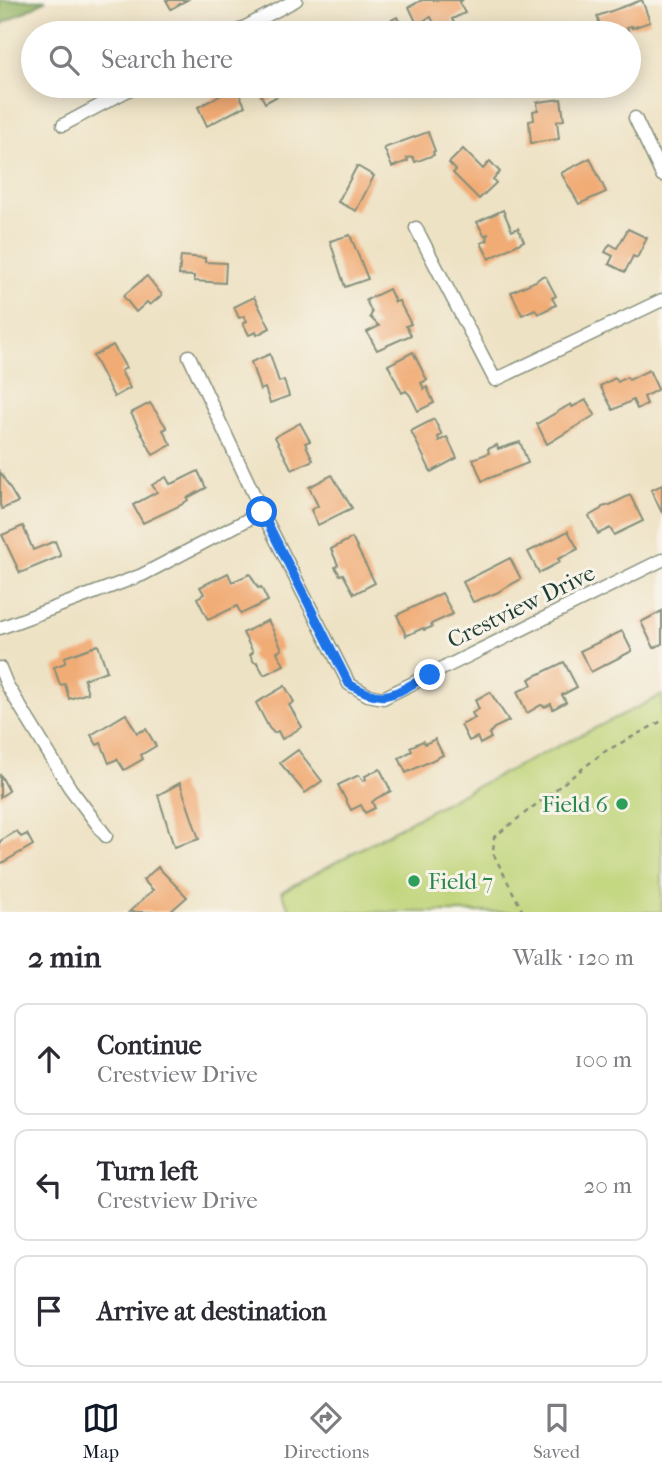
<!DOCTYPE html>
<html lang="en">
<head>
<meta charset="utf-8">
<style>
	:root { --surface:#fff; --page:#f2f2f3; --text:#2b2b33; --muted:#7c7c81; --line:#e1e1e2; --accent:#111827 }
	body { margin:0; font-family:"IM FELL French Canon",serif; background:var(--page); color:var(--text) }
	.stop { position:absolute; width:21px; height:21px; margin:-16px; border:5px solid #1a73e8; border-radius:50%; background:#fff }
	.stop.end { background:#1a73e8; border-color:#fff; box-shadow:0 2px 7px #0008 }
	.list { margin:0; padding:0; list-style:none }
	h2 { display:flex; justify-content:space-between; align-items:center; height:91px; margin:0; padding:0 28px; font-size:30px }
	h2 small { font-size:23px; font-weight:400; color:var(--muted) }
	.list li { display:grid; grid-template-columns:46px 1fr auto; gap:21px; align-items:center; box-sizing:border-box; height:112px; margin:0 14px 14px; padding:0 14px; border:2px solid var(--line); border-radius:14px }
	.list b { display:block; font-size:26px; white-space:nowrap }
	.list p { margin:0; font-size:23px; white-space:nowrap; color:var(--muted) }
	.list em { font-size:23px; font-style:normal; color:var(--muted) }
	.icon { flex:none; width:38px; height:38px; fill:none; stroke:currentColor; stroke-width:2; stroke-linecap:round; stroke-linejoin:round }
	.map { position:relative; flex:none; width:662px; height:912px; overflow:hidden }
	.search { position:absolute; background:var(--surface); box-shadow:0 4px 18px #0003; left:21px; right:21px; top:21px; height:77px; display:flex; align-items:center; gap:18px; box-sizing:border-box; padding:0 24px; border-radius:38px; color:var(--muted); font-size:26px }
	.sheet { height:469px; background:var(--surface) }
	nav { display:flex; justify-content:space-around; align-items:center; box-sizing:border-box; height:98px; border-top:2px solid var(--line); background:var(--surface); font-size:19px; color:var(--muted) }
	nav a { display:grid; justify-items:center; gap:4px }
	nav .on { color:var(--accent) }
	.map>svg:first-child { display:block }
</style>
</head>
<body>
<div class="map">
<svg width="662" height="912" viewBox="0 0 662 912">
	<rect width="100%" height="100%" fill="#f7f3e8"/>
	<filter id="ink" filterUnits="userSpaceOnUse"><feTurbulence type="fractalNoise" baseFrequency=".0143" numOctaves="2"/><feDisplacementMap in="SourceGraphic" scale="14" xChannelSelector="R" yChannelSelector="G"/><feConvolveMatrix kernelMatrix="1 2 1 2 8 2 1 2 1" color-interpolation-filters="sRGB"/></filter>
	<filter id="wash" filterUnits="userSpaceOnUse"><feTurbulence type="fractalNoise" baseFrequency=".00686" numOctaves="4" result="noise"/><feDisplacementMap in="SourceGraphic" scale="28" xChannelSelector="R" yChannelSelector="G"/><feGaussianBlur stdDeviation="1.57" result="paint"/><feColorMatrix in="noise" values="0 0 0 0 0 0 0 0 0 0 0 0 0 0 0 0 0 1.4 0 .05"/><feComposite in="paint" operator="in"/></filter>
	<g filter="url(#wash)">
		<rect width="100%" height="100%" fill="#eee2c4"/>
		<polygon fill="#bfd478" stroke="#6f8856" stroke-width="2" points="662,695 662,912 291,912 281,892 459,795"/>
		<polygon fill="#97b668" stroke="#5b7a4e" stroke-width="2" points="0,0 46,0 0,25"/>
		<g id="blocks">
			<g fill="#f1ab75">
				<polygon points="166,0 187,0 171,9"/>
				<polygon points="422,0 463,0 459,2 465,13 452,19 454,23 438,31 431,17 417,24 409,7"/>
				<polygon points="642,0 650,22 632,28 632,26 627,27 628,31 622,33 603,33 597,16"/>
				<polygon points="397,17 405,33 370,33 375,31 374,29"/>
				<polygon points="256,86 296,86 265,103"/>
				<polygon points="236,87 245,106 207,126 198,107"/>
				<polygon points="561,99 564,120 557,121 559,139 531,143 529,121 534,120 533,111 538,110 537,102"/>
				<polygon points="428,132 435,151 433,152 434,155 415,162 413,157 407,158 408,161 392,167 384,148"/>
				<polygon points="463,149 483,169 490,161 500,172 493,179 496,183 479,199 453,173 456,170 449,163"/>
				<polygon points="590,158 606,192 579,204 561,173"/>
				<polygon points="357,166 374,176 356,211 338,202"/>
				<polygon points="503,210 512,231 518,228 524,241 489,259 481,243 488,240 486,236 489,234 484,235 477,222"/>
				<polygon points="628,229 647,238 637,258 633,256 625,272 609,264 613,256 605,252 610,244 617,248"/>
				<polygon points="350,235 368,279 345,287 330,241"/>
				<polygon points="181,256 205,258 205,262 226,263 225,283 194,281 194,276 179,275"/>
				<polygon points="147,276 162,295 150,305 147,302 136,312 123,296"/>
				<polygon points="542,276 546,277 556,296 552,298 556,305 538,314 535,309 522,315 511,292 536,281"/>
				<polygon points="389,289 395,302 399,301 411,324 406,326 411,335 377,350 367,332 379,326 370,317 372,313 366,300"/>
				<polygon points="254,297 270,328 257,335 256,332 249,335 243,323 247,321 244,316 239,318 234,307"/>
				<polygon points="113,345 126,368 121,371 130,388 114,397 93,356"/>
				<polygon points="413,352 427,380 421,383 424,389 427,387 434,403 418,411 410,395 406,391 402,393 388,365"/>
				<polygon points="270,354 279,382 284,380 289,396 270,403 265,388 260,390 251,362"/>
				<polygon points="649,370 658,389 644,397 647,404 637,409 633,400 613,410 600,386 615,378 618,382 627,377 629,380"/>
				<polygon points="586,400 595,415 547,444 537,424 571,404 572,407"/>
				<polygon points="150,403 167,428 163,430 171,445 153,455 131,413"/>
				<polygon points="434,419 442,435 438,437 439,441 447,437 457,458 431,472 411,431"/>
				<polygon points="300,423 310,441 305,443 313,460 292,470 275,437"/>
				<polygon points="520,442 528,463 482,481 473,459 489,453 488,449 497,445 498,449"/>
				<polygon points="198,471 206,488 187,498 188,500 181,505 143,523 133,505 157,492 152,485 166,477 170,484 176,482"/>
				<polygon points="0,472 18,502 2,509 0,505"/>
				<polygon points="332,475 352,508 318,525 311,510 318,506 309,487"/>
				<polygon points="662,485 662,513 651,490"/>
				<polygon points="630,495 643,521 614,535 610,528 598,534 589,516 601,509 602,507 610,505"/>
				<polygon points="23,526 33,550 55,541 61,556 20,573 2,535"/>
				<polygon points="568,531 578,549 558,559 560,562 539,573 528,552"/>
				<polygon points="352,538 375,583 354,594 343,574 340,575 335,567 338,565 331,549"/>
				<polygon points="510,558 521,579 496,593 473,602 463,582"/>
				<polygon points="228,573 232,582 250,574 258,588 261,587 268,601 241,614 237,606 208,620 197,598 204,594 200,587"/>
				<polygon points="442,593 453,614 431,624 432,627 424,630 423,628 406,636 397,615"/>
				<polygon points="662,611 662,644 654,648 641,622"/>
				<polygon points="268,620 282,649 277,652 284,665 264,675 257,662 254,662 250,655 253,652 243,633"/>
				<polygon points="622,631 632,651 591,672 580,651"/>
				<polygon points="98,645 107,671 84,679 88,693 69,699 65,684 60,685 54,667 65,663 65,657"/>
				<polygon points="564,662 577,687 562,695 566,702 553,709 551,704 545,707 541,705 527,713 517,692 532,685 529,679"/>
				<polygon points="285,686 294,702 289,705 302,727 282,739 278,731 274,733 269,728 256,703"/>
				<polygon points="490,692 509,721 494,728 489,734 491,738 480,744 477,737 469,741 461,725 475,718 472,713 479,709 475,700"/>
				<polygon points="126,714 137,733 146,729 156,746 141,755 143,759 124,770 117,759 109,763 101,743 97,745 91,735"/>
				<polygon points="435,739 443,755 406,773 399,758 412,751 410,747 423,741 425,744"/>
				<polygon points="298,750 322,781 305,793 280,763"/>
				<polygon points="380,769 391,791 377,798 372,802 375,808 365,813 361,805 351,810 338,785 359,775 363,781 366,779 365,776"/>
				<polygon points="0,774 9,791 0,797"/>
				<polygon points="180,783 199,839 174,847 158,795"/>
				<polygon points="17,831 21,837 27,834 33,845 0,864 0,841"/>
				<polygon points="158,867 187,897 170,912 129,912 153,890 143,880"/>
			</g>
		</g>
	</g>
	<g filter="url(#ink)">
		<use href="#blocks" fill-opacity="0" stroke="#86907c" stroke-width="2"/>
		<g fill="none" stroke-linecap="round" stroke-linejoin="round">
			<g stroke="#86907c" stroke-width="15">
				<g id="minor">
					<polyline points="234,33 296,0"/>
					<polyline points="635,118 662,175"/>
					<polyline points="63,125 136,86"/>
					<polyline points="416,228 495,380 662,300"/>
					<polyline points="189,356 262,512 349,684 368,695 383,698 662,560"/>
					<polyline points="0,628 142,575 262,512"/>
					<polyline points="0,668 7,685 70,788 106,836"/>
				</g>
			</g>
			<polyline stroke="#86907c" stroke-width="2.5" stroke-dasharray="5 5" stroke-linecap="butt" points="523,912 493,853 494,837 604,752 662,721"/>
			<use href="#minor" stroke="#fff" stroke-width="12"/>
		</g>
	</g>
	<g fill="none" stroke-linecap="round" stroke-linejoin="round" filter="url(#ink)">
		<path stroke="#1a73e8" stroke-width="9" d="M262,512l87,172c38,23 45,8 81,-9"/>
	</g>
	<g fill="#2e9e5b" stroke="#f7f3e8" stroke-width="2.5">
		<circle cx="622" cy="804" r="7"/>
		<circle cx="414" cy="881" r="7"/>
	</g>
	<g text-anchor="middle" stroke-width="6" stroke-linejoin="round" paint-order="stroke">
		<g font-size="23" fill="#1f3d34" stroke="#f7f3e8">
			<text transform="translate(521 606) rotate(-26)" y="8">Crestview Drive</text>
		</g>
		<g font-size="23" fill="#27864d" stroke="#f7f3e8" text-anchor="end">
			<text x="608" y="812">Field 6</text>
			<text x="428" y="889" text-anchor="start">Field 7</text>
		</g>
	</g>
</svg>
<div class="stop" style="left:262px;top:512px"></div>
<div class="stop end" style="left:430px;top:675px"></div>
<div class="search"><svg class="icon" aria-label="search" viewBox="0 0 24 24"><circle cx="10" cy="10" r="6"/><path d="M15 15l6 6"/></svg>Search here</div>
</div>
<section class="sheet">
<h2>2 min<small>Walk · 120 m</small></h2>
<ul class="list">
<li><svg class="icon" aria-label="ahead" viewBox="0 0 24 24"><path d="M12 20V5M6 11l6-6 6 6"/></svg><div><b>Continue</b><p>Crestview Drive</p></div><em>100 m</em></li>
<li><svg class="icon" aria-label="left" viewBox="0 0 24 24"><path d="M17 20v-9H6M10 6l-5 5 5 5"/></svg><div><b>Turn left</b><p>Crestview Drive</p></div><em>20 m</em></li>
<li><svg class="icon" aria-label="arrive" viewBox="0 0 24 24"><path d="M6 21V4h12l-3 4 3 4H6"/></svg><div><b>Arrive at destination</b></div></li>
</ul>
</section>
<nav>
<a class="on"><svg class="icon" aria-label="map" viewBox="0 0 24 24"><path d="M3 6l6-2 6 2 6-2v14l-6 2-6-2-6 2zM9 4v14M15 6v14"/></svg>Map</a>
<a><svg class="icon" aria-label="directions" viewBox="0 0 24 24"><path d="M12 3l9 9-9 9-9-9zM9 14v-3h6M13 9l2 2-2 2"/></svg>Directions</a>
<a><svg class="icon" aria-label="saved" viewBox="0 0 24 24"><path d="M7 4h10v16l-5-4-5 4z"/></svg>Saved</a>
</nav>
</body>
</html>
